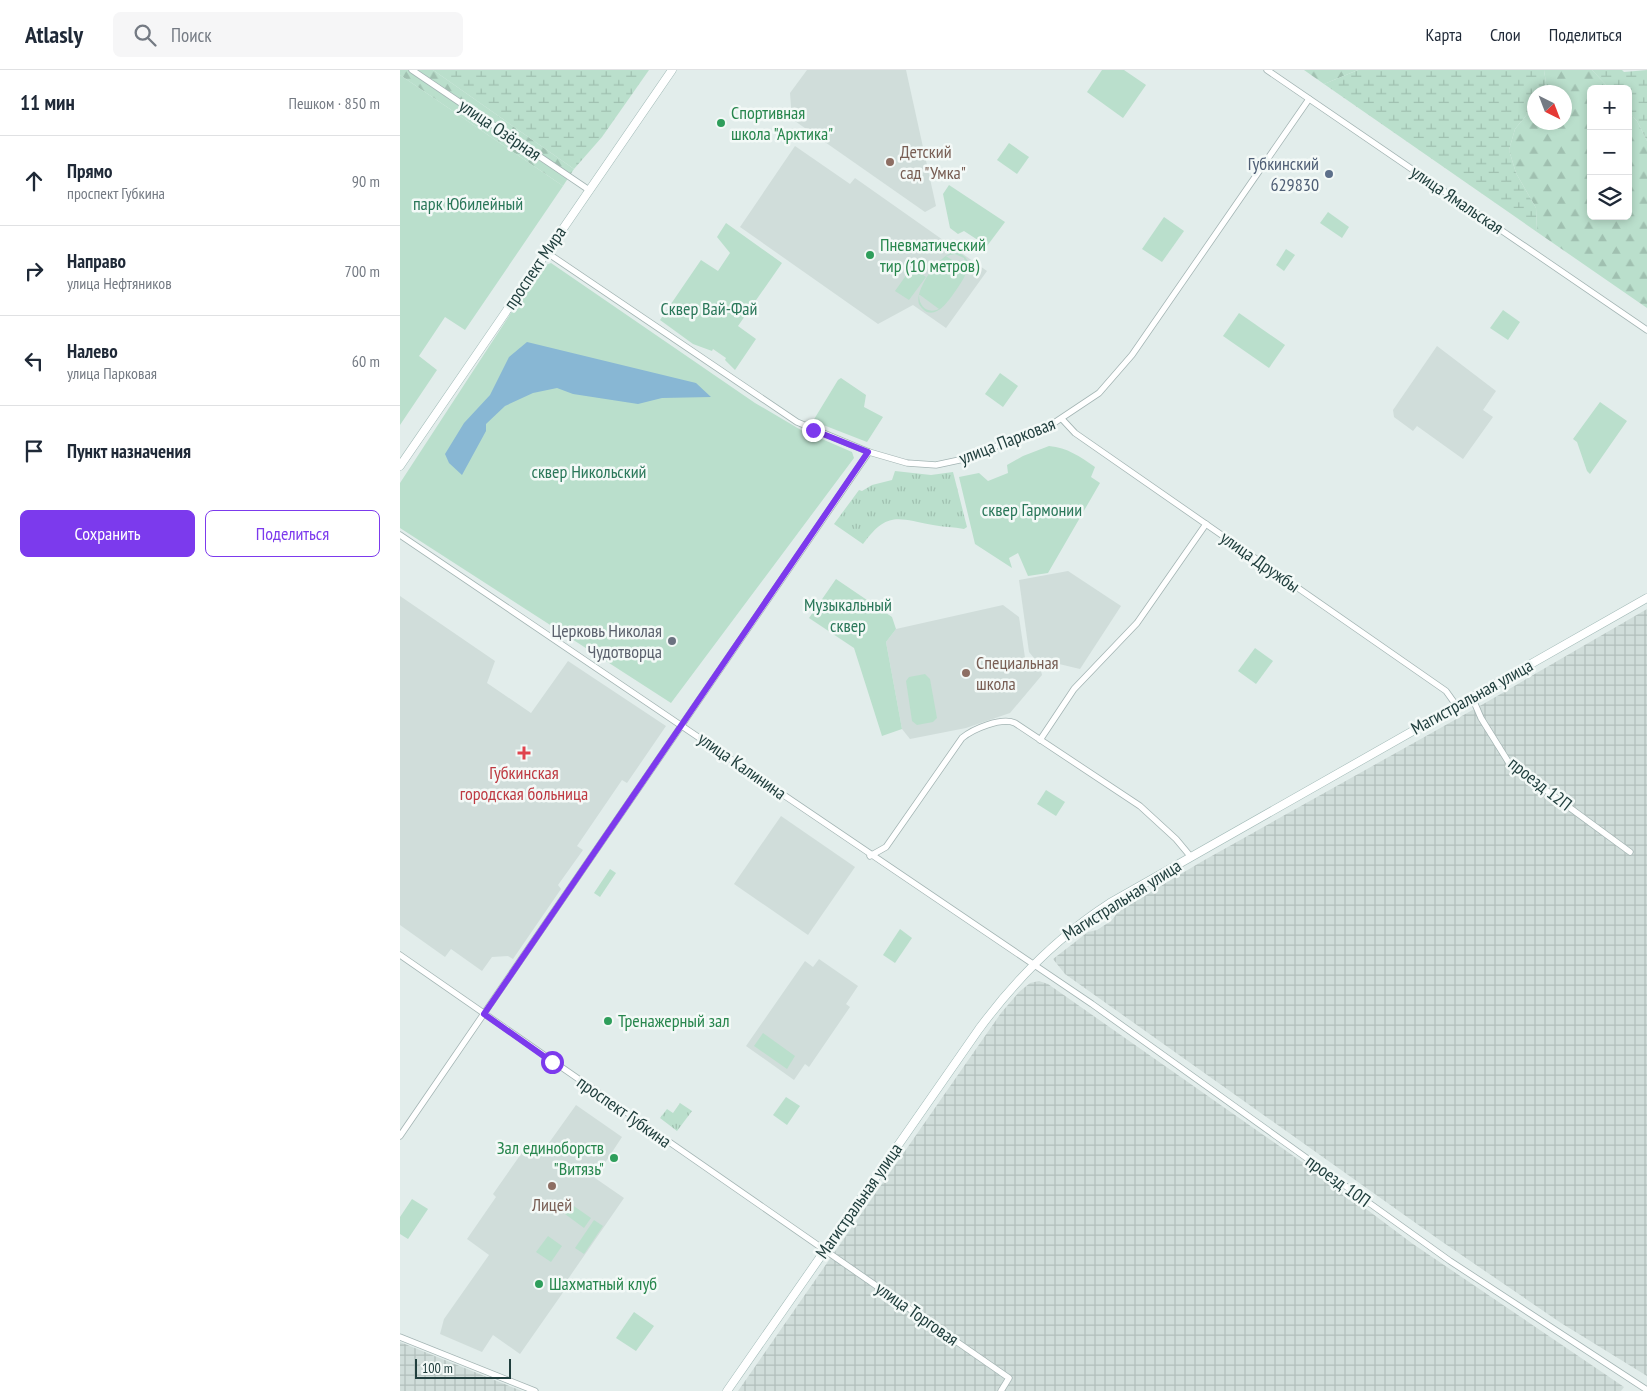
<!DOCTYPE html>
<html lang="ru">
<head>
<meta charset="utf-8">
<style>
	:root { --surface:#fff; --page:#f6f6f7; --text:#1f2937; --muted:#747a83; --line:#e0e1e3; --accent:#7c3aed }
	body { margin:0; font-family:"PT Sans Narrow",sans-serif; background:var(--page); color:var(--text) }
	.controls { position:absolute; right:15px; top:15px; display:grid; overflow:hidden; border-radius:8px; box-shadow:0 2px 8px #0003 }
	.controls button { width:45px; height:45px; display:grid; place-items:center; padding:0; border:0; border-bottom:1px solid var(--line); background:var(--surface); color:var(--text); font:25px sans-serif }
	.compass { position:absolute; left:1127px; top:15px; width:45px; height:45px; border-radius:50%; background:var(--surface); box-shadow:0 2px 8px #0003; rotate:138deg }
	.scale { position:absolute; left:15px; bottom:12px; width:96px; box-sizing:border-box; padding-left:5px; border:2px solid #213f3e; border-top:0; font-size:14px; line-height:18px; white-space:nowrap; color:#213f3e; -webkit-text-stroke:4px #f3f9f7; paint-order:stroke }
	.stop { position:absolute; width:15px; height:15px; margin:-11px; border:4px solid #7c3aed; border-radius:50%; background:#fff }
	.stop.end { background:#7c3aed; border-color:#fff; box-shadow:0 1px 5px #0008 }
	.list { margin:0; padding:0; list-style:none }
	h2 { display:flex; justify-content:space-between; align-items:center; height:65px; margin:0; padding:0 20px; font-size:21px }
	h2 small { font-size:16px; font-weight:400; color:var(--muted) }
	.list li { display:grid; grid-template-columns:32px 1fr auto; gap:15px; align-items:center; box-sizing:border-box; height:90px; padding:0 20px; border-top:1px solid var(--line) }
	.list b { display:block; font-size:19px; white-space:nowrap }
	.list p { margin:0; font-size:16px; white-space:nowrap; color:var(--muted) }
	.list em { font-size:16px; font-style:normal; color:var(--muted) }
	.actions { display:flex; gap:10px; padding:15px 20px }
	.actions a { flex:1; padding:11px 0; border:1px solid var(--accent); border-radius:8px; text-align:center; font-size:18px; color:var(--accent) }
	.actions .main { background:var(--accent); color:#fff }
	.icon { flex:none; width:28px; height:28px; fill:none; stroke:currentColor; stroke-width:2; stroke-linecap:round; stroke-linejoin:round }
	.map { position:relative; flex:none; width:1247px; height:1321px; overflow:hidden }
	header { display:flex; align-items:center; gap:30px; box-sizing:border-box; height:70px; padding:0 25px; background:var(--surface); border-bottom:1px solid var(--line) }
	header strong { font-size:24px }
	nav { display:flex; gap:28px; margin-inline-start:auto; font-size:18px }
	.search { width:350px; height:45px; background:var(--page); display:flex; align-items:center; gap:12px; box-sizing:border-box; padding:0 18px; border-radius:8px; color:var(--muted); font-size:19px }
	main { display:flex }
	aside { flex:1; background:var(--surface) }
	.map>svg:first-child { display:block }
</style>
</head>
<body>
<header>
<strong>Atlasly</strong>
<div class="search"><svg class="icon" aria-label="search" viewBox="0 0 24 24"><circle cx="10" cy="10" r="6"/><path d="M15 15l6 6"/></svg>Поиск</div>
<nav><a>Карта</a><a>Слои</a><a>Поделиться</a></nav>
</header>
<main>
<aside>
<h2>11 мин<small>Пешком · 850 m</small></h2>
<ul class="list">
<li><svg class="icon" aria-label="ahead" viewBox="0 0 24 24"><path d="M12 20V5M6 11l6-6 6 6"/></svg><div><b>Прямо</b><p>проспект Губкина</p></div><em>90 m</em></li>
<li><svg class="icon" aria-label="right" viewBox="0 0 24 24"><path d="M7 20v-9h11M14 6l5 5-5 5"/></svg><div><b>Направо</b><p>улица Нефтяников</p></div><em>700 m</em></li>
<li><svg class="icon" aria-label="left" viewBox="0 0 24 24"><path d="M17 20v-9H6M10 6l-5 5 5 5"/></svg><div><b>Налево</b><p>улица Парковая</p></div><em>60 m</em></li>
<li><svg class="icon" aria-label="arrive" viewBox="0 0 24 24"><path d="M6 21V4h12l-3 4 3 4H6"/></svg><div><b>Пункт назначения</b></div></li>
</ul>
<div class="actions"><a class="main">Сохранить</a><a>Поделиться</a></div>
</aside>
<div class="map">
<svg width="1247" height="1321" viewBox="0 0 1247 1321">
	<defs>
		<pattern id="industrial-grid" width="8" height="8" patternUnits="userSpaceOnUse" patternTransform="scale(1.25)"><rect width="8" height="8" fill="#d0ddda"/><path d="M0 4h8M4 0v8" fill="none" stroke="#b2bfbc"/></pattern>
		<pattern id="grass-tufts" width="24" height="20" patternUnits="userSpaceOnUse" patternTransform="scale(1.25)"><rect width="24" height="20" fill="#badfcc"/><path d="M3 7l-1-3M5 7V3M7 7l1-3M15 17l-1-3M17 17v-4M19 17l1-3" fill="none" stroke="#a0c0b0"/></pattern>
		<pattern id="forest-firs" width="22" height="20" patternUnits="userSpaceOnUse" patternTransform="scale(1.25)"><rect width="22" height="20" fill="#badfcc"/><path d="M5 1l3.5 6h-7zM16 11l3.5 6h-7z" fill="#a0c0b0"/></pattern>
		<pattern id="wetland-marsh" width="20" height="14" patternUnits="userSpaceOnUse" patternTransform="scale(1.25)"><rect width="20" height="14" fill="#badfcc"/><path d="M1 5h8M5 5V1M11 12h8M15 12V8" fill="none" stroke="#a0c0b0"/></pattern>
	</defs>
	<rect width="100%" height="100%" fill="#e2edeb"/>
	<g fill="#d0ddda">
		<polygon points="407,0 506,0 536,136 525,142 392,49 390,23"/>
		<polygon points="395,76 450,114 455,108 587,201 546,258 513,235 478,254 340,157"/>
		<polygon points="1037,276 1096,321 1083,340 1093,347 1063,389 1017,356 1013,361 994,347 993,340"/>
		<polygon points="668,501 721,536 680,599 634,588 629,582 619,510"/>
		<polygon points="0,526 95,591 87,613 131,643 168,591 266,656 227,713 222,710 177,776 183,780 158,815 161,819 113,889 108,886 92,887 82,901 51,879 45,887 0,855"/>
		<polygon points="603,535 619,547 627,601 641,601 642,605 610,643 566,658 510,669 502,659 486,572 496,559"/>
		<polygon points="381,746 455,797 408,865 334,814"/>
		<polygon points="419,889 458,916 446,934 450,937 409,997 405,994 394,1010 346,976 405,891 413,897"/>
		<polygon points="176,1035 222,1067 195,1108 224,1128 168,1209 171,1211 120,1284 93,1265 82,1282 40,1264 44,1249 89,1185 67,1169 96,1127 93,1124 128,1074 135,1079 146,1077"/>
	</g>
	<g fill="url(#industrial-grid)">
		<polygon points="1247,539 1247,1306 1161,1253 1041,1171 665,904 653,889 688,862 697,860 711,851 719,841 801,792 1085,633"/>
		<polygon points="639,911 648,914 922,1106 1013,1174 1224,1317 1221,1321 338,1321 601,943 619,922 630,913"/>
		<polygon points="0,1272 122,1321 0,1321"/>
	</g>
	<g fill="url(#grass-tufts)">
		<path d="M495,401l36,4 22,-3 14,55 -3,2c-10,-2 -21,-2 -31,-4 -36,-7 -46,-14 -70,19l-29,-20 25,-34 3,1 10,-6 20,-5z"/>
		<polygon points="280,1033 292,1041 277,1061 260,1048 267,1039 273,1043"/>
	</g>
	<g fill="url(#forest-firs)">
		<polygon points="0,0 33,0 174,99 163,116 0,5"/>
		<polygon points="904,0 958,0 924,14"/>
		<polygon points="1144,0 1192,0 1210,19 1191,19 1191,146 1228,146 1228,41 1237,51 1247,71 1247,238 1137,162 1136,138 1116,103 1109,80 1115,59 1134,36 1134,52 1164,52 1164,22 1141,22 1146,13"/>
	</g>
	<g fill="url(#wetland-marsh)">
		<polygon points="33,0 249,0 202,67 174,99"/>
		<polygon points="958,0 1144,0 1146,13 1141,22 1134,22 1134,36 1115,59 1109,80 1116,103 1136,138 1137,162 924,14"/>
		<polygon points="1192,0 1222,0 1224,2 1247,0 1247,71 1237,51 1228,41 1228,19 1210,19"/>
	</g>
	<g fill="#badfcc" fill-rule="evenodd">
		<polygon points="702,0 724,0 746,15 723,48 687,22"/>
		<polygon points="0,5 163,116 65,260 45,247 19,286 37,300 0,355"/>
		<polygon points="609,73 629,87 617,104 597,90"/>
		<polygon points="549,115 605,152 587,176 564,161 558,164 550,158 543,124"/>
		<polygon points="928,142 949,157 942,168 920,153"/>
		<polygon points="764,147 784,161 762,192 742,179"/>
		<polygon points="326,153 382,193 338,256 356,269 335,300 325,290 326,288 313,279 312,281 293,274 260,250 301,190 318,201 330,183 317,167"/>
		<polygon points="886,179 895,185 884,201 876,195"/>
		<path d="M555,182c25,6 8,28 -1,41 -8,12 -23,31 -35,11 -5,-14 21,-51 36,-52zM555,184l9,4 3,12 -21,-14zM519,225h1l19,14c-11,5 -20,-2 -20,-14z"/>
		<polygon points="151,193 355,333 401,360 452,382 454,388 271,633 0,458 0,413 141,197"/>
		<polygon points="512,197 526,207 509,230 495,221"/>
		<polygon points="1103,240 1120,252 1108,270 1090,258"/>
		<polygon points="839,243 885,275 869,298 823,266"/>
		<polygon points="600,303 618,316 603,337 585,324"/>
		<polygon points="441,308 466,325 464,337 483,347 467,372 413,351 438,310"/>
		<polygon points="1200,332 1227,351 1190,404 1187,401 1177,372 1173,369"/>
		<path d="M649,376c19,2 30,10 46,21l-4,10 9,6 -52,90 -20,3 -10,-23 -9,5 3,10 -37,-24 -16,-67 20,-4 9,8 20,-8 -1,-8 16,-9z"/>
		<polygon points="436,509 492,547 496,559 486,572 502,659 482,666 454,578 409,548"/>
		<polygon points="855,578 873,591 856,614 838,601"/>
		<polygon points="525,604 530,609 537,648 533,652 517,655 512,651 506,611 509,607"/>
		<polygon points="646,720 665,732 656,746 637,734"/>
		<polygon points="210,799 216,803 200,827 194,823"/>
		<polygon points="500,859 512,868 495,893 483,885"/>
		<polygon points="363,963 395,986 387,999 354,976"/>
		<polygon points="386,1027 400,1036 387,1055 373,1045"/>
		<polygon points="12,1129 28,1139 8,1169 0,1164 0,1147"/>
		<polygon points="171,1134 191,1148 184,1158 165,1144"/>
		<polygon points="194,1150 203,1156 184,1184 175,1178"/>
		<polygon points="148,1166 162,1176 151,1192 136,1182"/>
		<polygon points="234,1242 254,1256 236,1281 216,1268"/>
	</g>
	<polygon fill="#88b7d4" points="127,272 296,313 311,327 262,328 238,334 173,324 157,318 133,323 105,336 86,354 86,361 62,405 49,393 45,384 64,353 90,325 109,287"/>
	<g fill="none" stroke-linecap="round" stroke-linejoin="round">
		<g stroke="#a4b5b4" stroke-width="7">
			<g id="minor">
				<polyline points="12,0 189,120"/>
				<polyline points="867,0 1247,260"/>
				<polyline points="146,182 397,352 469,382 507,393 536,395 564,389 654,353 699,323 732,285 909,29"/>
				<polyline points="662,349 675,363 1046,621 1056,635"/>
				<polyline points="0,465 692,934 1050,1191 1247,1320"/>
				<polyline points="1072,627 1081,648 1109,693 1230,782"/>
				<polyline points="640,670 674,619 737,553 806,454"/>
				<path d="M470,786l16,-9 76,-109c11,-9 39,-21 53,-15l125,83 36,33 15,18"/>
				<polyline points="0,885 609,1308 601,1321"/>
				<polyline points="0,1066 469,382"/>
				<polyline points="0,1267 135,1321"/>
			</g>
		</g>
		<g stroke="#a0b9b6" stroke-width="9">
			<g id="secondary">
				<polyline points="0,396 272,0"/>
				<path d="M327,1321l252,-362c37,-50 78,-92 131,-126l537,-305"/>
			</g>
		</g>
		<use href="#minor" stroke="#fff" stroke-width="5.5"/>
		<use href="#secondary" stroke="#fff" stroke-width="8"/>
	</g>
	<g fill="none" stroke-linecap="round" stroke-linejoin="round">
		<polyline stroke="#7c3aed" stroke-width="6" points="152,992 84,944 468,382 413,360"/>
	</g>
	<g fill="#2e9e5b" stroke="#f3f9f7" stroke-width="2">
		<circle cx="321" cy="53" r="5"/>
		<circle cx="470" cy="185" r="5"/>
		<circle cx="208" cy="951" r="5"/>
		<circle cx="214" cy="1088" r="5"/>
		<circle cx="139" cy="1214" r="5"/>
	</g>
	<g fill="#8d6e63" stroke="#f3f9f7" stroke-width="2">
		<circle cx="490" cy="92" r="5"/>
		<circle cx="566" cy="603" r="5"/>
		<circle cx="152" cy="1116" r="5"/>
	</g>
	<circle fill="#5c6f8a" stroke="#f3f9f7" stroke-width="2" cx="929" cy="104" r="5"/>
	<circle fill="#6b7280" stroke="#f3f9f7" stroke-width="2" cx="272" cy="571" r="5"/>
	<path fill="#e0444e" stroke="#f3f9f7" stroke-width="2" d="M121.5 675.5h5v5h5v5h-5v5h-5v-5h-5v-5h5z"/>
	<g text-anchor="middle" stroke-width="5" stroke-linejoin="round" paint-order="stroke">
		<g font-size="18" fill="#27864d" stroke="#f3f9f7" text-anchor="start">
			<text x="331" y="49">Спортивная<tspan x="331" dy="21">школа "Арктика"</tspan></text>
			<text x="480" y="181">Пневматический<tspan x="480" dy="21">тир (10 метров)</tspan></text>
			<text x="218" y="957">Тренажерный зал</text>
			<text x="204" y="1084" text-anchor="end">Зал единоборств<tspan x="204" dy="21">"Витязь"</tspan></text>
			<text x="149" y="1220">Шахматный клуб</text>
		</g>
		<g font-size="18" fill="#213f3e" stroke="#f3f9f7">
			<text transform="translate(100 60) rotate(34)" y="6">улица Озёрная</text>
			<text transform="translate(1057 130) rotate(34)" y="6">улица Ямальская</text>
			<text transform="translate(135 198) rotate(-56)" y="6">проспект Мира</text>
			<text transform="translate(607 371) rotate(-21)" y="6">улица Парковая</text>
			<text transform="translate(860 492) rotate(35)" y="6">улица Дружбы</text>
			<text transform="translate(1072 627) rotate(-29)" y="6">Магистральная улица</text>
			<text transform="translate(342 696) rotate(35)" y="6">улица Калинина</text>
			<text transform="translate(1140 714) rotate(38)" y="6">проезд 12П</text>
			<text transform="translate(722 830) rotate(-32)" y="6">Магистральная улица</text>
			<text transform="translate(224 1042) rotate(35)" y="6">проспект Губкина</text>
			<text transform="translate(938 1111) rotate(36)" y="6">проезд 10П</text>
			<text transform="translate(459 1131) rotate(-55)" y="6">Магистральная улица</text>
			<text transform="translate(517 1244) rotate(35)" y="6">улица Торговая</text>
		</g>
		<g font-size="18" fill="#785e54" stroke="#f3f9f7" text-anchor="start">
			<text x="500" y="88">Детский<tspan x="500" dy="21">сад "Умка"</tspan></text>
			<text x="576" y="599">Специальная<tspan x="576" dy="21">школа</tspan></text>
			<text x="152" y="1141" text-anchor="middle">Лицей</text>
		</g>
		<g font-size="18" fill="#4e5e75" stroke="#f3f9f7" text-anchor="end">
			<text x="919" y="100">Губкинский<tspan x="919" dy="21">629830</tspan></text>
		</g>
		<g font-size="18" fill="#2a7759" stroke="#f3f9f7">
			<text x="68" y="140">парк Юбилейный</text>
			<text x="309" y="245">Сквер Вай-Фай</text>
			<text x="189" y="408">сквер Никольский</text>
			<text x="632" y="446">сквер Гармонии</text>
			<text x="448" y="541">Музыкальный<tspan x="448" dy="21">сквер</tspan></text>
		</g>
		<g font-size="18" fill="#5b616d" stroke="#f3f9f7" text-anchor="end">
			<text x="262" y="567">Церковь Николая<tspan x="262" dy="21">Чудотворца</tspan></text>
		</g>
		<g font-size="18" fill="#be3a42" stroke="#f3f9f7">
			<text x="124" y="709">Губкинская<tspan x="124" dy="21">городская больница</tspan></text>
		</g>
	</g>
</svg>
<div class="controls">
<button>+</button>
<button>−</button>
<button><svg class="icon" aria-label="layers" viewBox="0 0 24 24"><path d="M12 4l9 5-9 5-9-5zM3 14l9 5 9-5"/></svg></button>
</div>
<svg class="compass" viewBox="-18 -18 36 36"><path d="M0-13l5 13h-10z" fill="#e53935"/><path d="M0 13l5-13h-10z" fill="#747a83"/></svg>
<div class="scale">100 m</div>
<div class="stop" style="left:152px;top:992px"></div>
<div class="stop end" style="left:413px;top:360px"></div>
</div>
</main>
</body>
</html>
